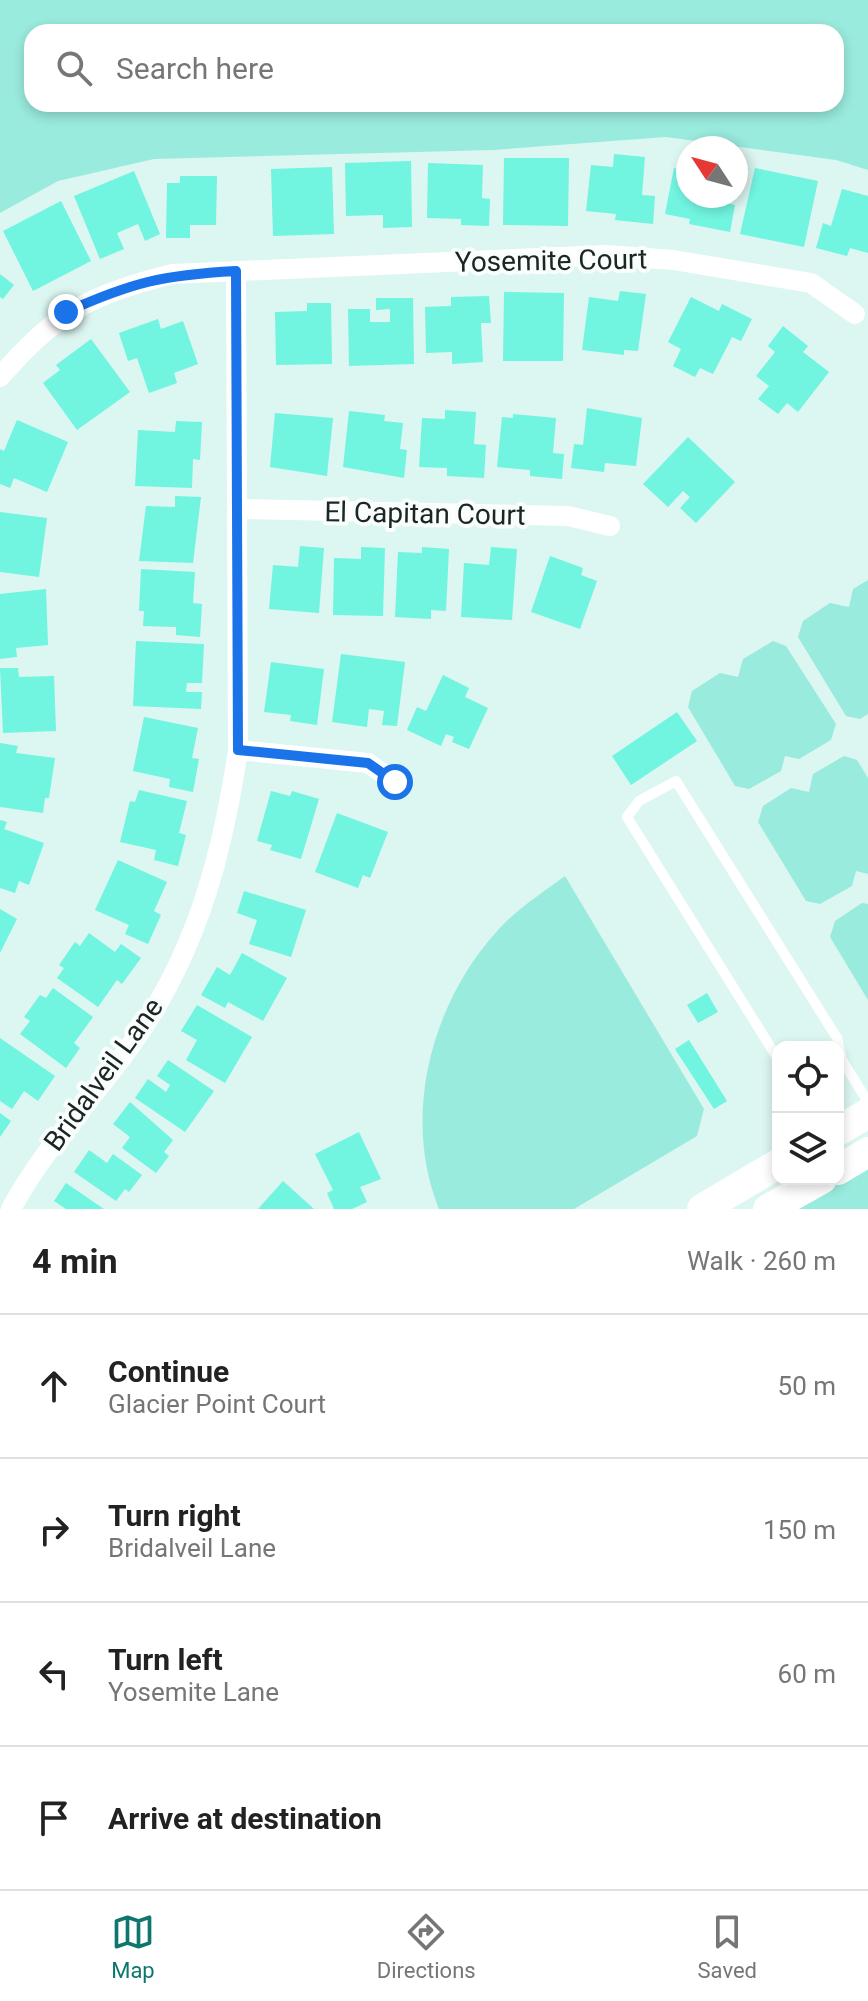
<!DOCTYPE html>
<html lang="en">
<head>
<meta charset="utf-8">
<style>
	:root { --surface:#fff; --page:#f6f6f6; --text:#222; --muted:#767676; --line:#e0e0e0; --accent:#0f766e }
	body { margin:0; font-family:Roboto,sans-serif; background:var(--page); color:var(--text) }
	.controls { position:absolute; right:24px; bottom:24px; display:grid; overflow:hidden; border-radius:16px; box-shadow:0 4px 12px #0003 }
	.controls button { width:72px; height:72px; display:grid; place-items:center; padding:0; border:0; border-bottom:2px solid var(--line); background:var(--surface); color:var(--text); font:40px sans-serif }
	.compass { position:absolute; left:676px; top:136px; width:72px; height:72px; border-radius:50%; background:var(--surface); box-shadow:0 4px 12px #0003; rotate:306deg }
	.stop { position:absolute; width:24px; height:24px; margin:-18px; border:6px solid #1a73e8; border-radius:50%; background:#fff }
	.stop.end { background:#1a73e8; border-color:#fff; box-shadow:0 2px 8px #0008 }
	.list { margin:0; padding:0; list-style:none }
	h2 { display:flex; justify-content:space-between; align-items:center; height:104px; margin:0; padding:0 32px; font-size:34px }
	h2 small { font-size:26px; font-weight:400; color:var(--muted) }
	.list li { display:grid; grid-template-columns:52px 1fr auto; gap:24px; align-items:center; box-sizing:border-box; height:144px; padding:0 32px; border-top:2px solid var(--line) }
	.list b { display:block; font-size:30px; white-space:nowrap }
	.list p { margin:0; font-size:26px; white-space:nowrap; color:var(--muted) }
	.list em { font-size:26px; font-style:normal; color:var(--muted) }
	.icon { flex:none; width:44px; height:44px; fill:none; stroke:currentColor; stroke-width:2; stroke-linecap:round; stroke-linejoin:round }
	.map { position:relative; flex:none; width:868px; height:1209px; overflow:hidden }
	.search { position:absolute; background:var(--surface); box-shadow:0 4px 12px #0003; left:24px; right:24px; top:24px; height:88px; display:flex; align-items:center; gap:20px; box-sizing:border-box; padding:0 28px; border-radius:24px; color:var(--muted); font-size:30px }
	.sheet { height:680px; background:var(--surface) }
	nav { display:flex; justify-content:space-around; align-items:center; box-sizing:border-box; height:112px; border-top:2px solid var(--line); background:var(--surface); font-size:22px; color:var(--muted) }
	nav a { display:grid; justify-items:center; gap:4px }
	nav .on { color:var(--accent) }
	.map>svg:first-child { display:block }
</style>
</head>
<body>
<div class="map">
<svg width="868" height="1209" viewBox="0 0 868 1209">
	<rect width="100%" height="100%" fill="#dcf6f1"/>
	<g fill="#99ebdd" fill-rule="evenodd">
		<path d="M0,0h868v170l-32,-10 -170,-23 -173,13 -339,9 -96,22 -58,32zM32,32h804v72h-804z"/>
		<polygon points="868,580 868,714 860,719 846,716 798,637 803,621 830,603 849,607 853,589"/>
		<polygon points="773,641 786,646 836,724 831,740 799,759 785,756 781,771 749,789 735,786 688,707 692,691 720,673 738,677 743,659"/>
		<polygon points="844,756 857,760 868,778 868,874 856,871 852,886 820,904 806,901 758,822 763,806 791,788 809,792 813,774"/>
		<path d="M565,876l139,233 -7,27 -123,73h-135c-38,-94 -7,-207 59,-279 19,-21 44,-37 67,-54z"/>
		<polygon points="862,903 868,904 868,1000 830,937 835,921"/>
		<polygon points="868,1165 868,1209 790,1209"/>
	</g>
	<g fill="#71f4e0">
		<polygon points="614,154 645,157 642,195 655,196 653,224 615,220 616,214 586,211 591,165 613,167"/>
		<polygon points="504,158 569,158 568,226 503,225"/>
		<polygon points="411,161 412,227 383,228 383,215 346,216 345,163"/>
		<polygon points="428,163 483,165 482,198 490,199 489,226 461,225 461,219 427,218"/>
		<polygon points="332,167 334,234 273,236 271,169"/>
		<polygon points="674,168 688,171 688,196 724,196 723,202 735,205 730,232 689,224 690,219 665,214"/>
		<polygon points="755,168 818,181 804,247 740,234"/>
		<polygon points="134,171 160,234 145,241 138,224 117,233 124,249 100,259 74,196"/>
		<polygon points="180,176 217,176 216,225 190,225 190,238 166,238 167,183 180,183"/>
		<polygon points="842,189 868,196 868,253 850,248 847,256 816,248 823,223 831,226"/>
		<polygon points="61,201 91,261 33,291 3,231"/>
		<polygon points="0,274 14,285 3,299 0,297"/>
		<polygon points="620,291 646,294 638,351 624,350 624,355 582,350 589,297 618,301"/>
		<polygon points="504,292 564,293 563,361 503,361"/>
		<polygon points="489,296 491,323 481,323 483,362 452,364 452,352 426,353 425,307 451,306 451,297"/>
		<polygon points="691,297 719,311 722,304 752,319 741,341 732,337 713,374 700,368 695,377 673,366 681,349 668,342"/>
		<polygon points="376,298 413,298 414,364 349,366 348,309 370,309 370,322 390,322 390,309 376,310"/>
		<polygon points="307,303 331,303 332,364 276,365 275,312 307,311"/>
		<polygon points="158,319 161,329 183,321 198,364 174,373 177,383 149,393 137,358 128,361 119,333"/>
		<polygon points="783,326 808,346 803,352 829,372 798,412 787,403 778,414 758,399 769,386 756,376 775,352 768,346"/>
		<polygon points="91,339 130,392 77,430 43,383 60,370 56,365"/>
		<polygon points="587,408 642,418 636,466 605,463 604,472 571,468 574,444 583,445"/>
		<polygon points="445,410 476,412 474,444 486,445 484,478 447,476 447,468 419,467 422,418 445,419"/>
		<polygon points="349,411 385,415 384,421 403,423 400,449 407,450 404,478 343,467"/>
		<polygon points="275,413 333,418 327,476 270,467"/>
		<polygon points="513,414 556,418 553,453 564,454 562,479 530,476 530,470 497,467 502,417 513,418"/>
		<polygon points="17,420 68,442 47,492 14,478 10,488 0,484 0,449 4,451"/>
		<polygon points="176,421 202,422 200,460 193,459 192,488 135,486 138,430 175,432"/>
		<polygon points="688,437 735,482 696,523 680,508 690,497 683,491 668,507 643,484"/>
		<polygon points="175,496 201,497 193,563 139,561 146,506 175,507"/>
		<polygon points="0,512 47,518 39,577 0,572"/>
		<polygon points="300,546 324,548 319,613 269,609 273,565 298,567"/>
		<polygon points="361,547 385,548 383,616 333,615 334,558 361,559"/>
		<polygon points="422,547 449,549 446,611 431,610 431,619 395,617 398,552 422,553"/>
		<polygon points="491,547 517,549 512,620 461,617 464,563 489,565"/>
		<polygon points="550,556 583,568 581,575 597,581 580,629 531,612"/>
		<polygon points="141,569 195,572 193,603 202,604 200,637 176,635 176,627 143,626 144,611 139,611"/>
		<polygon points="46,589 48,645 16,648 17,657 0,659 0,594"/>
		<polygon points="136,641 204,644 202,683 187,683 186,692 202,692 201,709 133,706"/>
		<polygon points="341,654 405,662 397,726 382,725 384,711 369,709 367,727 332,722"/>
		<polygon points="271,662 324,669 317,725 290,721 291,715 264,712"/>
		<polygon points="0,668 18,668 19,677 54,676 56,731 3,733"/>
		<polygon points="443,675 469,688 465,697 488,708 469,749 452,742 454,737 446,734 441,746 407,730 417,707 426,711"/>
		<polygon points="677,712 697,741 631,785 612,756"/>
		<polygon points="144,717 198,728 192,758 199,759 193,792 169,787 170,779 133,771"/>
		<polygon points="0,743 18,746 16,753 55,758 49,798 45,798 43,813 0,807"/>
		<polygon points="139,790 187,801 179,833 186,835 178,866 154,860 156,850 120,842 130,801 135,802"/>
		<polygon points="271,791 290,796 292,791 319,799 301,859 270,850 272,845 257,841"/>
		<polygon points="337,813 388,832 370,878 363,875 358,888 315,872"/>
		<polygon points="0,820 7,822 4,829 44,843 29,885 19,881 15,893 0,888"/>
		<polygon points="118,860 167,882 154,911 161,915 148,944 125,934 129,925 95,910"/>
		<polygon points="244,891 306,910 291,957 249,944 257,920 237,913"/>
		<polygon points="0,909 17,919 0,953"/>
		<polygon points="89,933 115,952 121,944 141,958 122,984 117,980 98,1007 57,978 64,968 59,965 75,942 80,946"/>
		<polygon points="242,953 287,978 263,1021 228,1002 225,1008 201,995 217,967 230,975"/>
		<polygon points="53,988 93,1017 74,1043 80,1048 66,1068 20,1034 30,1021 24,1017 40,995 46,998"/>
		<polygon points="707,993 718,1012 698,1023 687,1005"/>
		<polygon points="197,1005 252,1037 225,1083 186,1060 197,1040 181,1031"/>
		<polygon points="0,1038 55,1076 38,1101 24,1091 12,1109 0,1101"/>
		<polygon points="689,1040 727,1101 714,1109 675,1049"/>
		<polygon points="168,1060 214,1091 185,1132 135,1098 148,1079 166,1092 170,1085 157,1076"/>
		<polygon points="130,1102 173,1140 164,1152 169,1156 156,1173 122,1148 130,1137 113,1124"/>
		<polygon points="0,1113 11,1121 0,1137"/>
		<polygon points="359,1132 381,1179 360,1187 367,1202 352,1209 334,1209 327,1193 333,1190 315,1154"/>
		<polygon points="89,1150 107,1163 113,1154 142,1175 129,1192 125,1189 116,1201 74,1172"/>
		<polygon points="283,1181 314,1209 258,1209"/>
		<polygon points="66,1183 104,1209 66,1209 54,1201"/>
	</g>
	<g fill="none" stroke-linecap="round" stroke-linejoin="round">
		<polyline stroke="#fff" stroke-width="10" points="778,1059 627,817 639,801 676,781 837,1038 842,1060 868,1102"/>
		<g stroke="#fff" stroke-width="20">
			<path d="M0,377c56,-65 90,-82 172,-103l434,-19 67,5 138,23 44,31"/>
			<polyline points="239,509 568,516 610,526"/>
			<polyline points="238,750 368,763 395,782"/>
			<path d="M11,1209c36,-68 92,-119 133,-183 56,-86 79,-176 94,-276l-2,-479"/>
		</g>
		<g stroke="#fff" stroke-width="30">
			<polyline points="838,1131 868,1113"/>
			<polyline points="838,1170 868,1152"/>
			<polyline points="702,1209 778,1164"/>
			<polyline points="768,1209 822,1179"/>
		</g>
	</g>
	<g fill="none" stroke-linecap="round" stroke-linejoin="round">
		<path stroke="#1a73e8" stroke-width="10" d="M66,312c67,-30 97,-37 170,-41l2,479 130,13 27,19"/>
	</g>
	<g text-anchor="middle" stroke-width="8" stroke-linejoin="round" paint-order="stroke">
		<g font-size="28" fill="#1b2523" stroke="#f9fefd">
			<text transform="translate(551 260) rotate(-1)" y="10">Yosemite Court</text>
			<text transform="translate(425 513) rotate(1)" y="10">El Capitan Court</text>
			<text transform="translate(103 1074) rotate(-54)" y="10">Bridalveil Lane</text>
		</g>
	</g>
</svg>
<div class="controls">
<button><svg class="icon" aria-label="locate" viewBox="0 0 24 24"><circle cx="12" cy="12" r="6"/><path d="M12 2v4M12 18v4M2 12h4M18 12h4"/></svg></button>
<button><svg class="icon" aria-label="layers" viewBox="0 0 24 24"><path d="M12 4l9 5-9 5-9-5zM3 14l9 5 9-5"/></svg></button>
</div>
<svg class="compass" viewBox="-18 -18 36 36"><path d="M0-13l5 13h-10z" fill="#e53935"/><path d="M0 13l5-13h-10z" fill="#767676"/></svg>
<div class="stop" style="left:395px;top:782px"></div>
<div class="stop end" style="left:66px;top:312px"></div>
<div class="search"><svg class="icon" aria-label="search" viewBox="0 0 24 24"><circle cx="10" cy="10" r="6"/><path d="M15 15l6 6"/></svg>Search here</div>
</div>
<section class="sheet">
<h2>4 min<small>Walk · 260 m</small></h2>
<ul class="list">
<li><svg class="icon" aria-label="ahead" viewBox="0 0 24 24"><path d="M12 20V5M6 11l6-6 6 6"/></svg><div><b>Continue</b><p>Glacier Point Court</p></div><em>50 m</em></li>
<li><svg class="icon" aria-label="right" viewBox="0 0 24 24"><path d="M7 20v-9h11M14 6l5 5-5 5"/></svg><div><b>Turn right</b><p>Bridalveil Lane</p></div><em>150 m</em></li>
<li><svg class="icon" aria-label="left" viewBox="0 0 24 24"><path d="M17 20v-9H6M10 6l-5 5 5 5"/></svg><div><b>Turn left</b><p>Yosemite Lane</p></div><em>60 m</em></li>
<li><svg class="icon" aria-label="arrive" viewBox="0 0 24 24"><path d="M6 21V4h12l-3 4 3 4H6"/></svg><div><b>Arrive at destination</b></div></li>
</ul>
</section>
<nav>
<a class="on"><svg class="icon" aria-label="map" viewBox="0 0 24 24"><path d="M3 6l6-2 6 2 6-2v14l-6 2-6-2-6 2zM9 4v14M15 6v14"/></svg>Map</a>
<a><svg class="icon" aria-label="directions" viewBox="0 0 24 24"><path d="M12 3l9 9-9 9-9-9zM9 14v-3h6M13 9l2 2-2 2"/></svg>Directions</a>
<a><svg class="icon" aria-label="saved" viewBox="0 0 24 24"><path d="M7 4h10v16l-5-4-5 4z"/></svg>Saved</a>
</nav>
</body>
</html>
